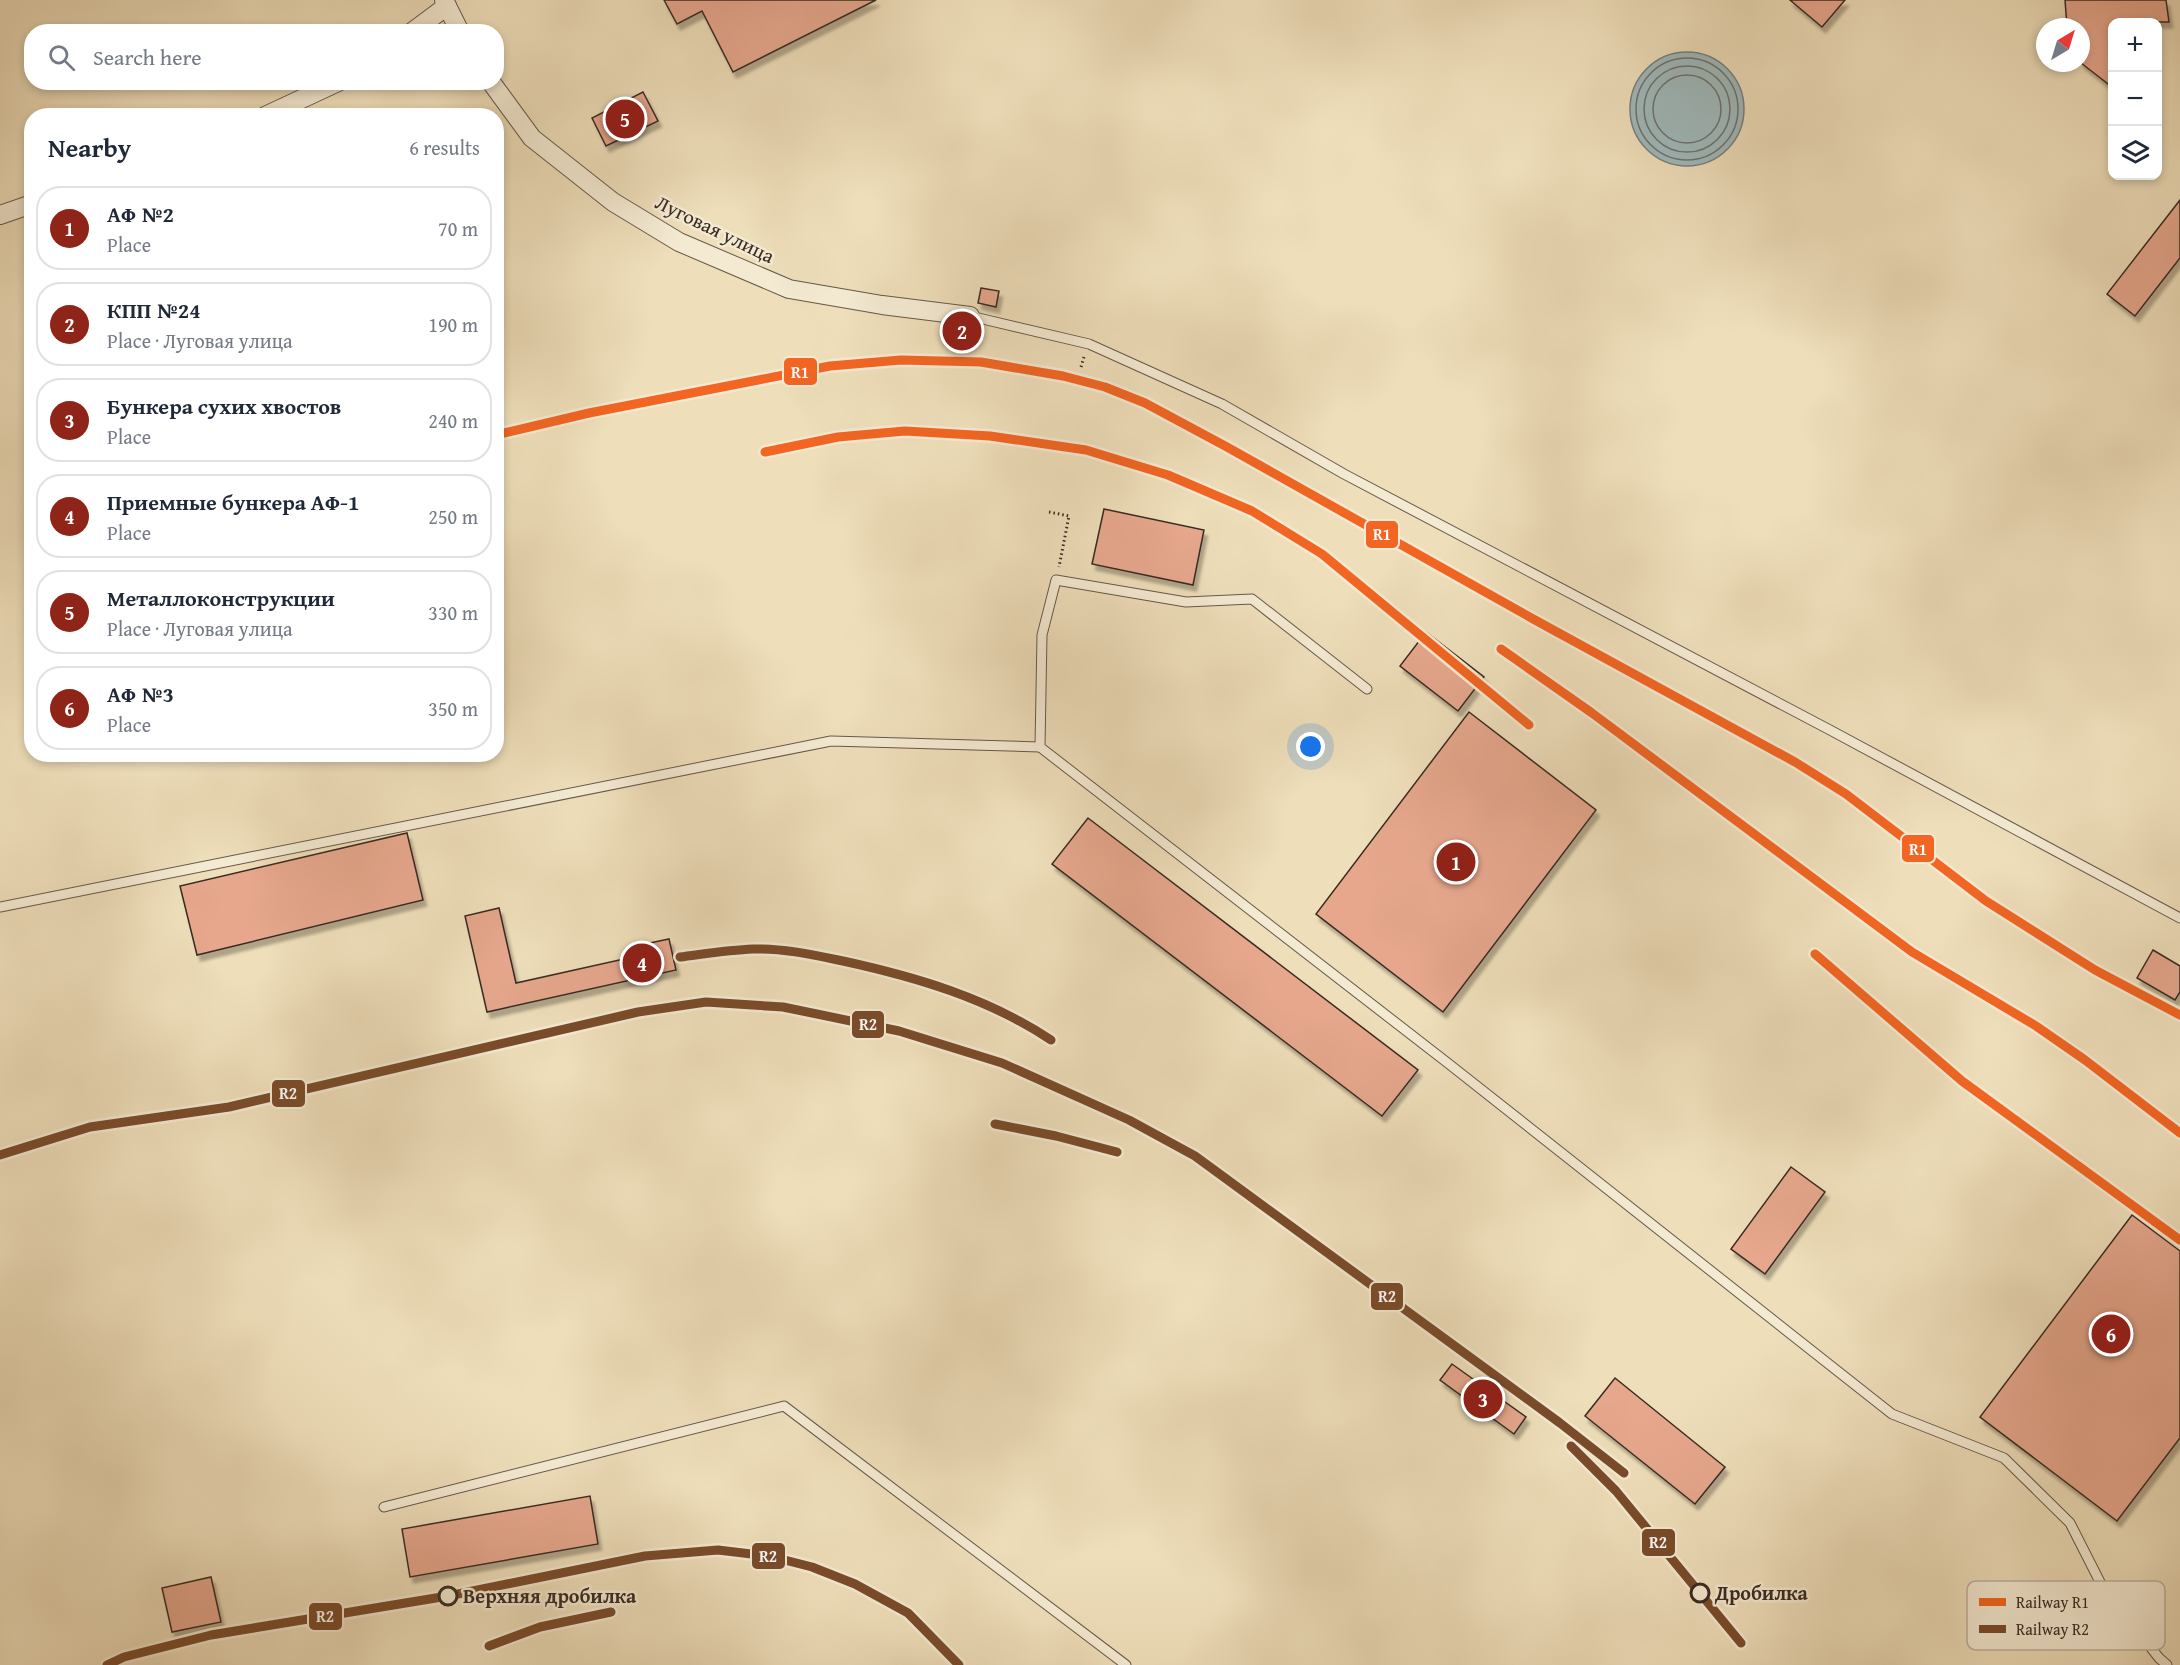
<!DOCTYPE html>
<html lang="en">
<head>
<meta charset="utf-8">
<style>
	:root { --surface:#fff; --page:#f6f6f7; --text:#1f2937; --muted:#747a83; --line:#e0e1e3; --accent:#8f2418 }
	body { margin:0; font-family:"Gentium Book Plus",serif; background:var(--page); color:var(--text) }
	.controls { position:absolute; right:18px; top:18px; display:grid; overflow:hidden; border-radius:12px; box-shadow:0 3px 9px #0003 }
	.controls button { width:54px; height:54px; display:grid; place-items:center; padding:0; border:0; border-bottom:2px solid var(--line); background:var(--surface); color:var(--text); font:30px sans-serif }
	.compass { position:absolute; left:2036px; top:18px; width:54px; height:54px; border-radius:50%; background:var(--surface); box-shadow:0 3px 9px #0003; rotate:38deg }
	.you { position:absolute; left:1311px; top:747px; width:21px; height:21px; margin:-15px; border:4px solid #fff; border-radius:50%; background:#1a73e8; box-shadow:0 0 0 9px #1a73e833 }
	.badge { display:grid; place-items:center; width:39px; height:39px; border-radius:50%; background:var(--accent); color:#fff; font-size:20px; font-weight:700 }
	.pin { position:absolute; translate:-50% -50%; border:3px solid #fff; box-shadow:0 2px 6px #0006 }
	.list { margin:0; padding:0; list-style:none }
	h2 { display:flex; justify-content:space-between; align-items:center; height:78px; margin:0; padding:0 24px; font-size:26px }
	h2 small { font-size:20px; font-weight:400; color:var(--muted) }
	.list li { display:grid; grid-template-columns:39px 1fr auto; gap:18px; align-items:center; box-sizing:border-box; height:84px; margin:0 12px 12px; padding:0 12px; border:2px solid var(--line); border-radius:24px }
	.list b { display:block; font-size:22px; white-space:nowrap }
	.list p { margin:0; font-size:20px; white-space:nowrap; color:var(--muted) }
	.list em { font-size:20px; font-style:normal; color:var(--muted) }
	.icon { flex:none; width:33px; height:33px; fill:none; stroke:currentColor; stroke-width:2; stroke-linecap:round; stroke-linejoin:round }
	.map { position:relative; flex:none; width:2180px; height:1665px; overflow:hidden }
	.search { position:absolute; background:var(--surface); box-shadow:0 3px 9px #0003; left:24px; top:24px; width:480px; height:66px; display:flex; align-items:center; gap:15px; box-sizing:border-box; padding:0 21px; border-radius:24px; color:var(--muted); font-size:22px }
	.panel { position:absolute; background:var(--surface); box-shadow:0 3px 9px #0003; left:24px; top:108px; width:480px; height:654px; border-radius:24px }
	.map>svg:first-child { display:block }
</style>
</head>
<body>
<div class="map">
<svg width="2180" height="1665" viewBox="0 0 2180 1665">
	<defs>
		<filter id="shadow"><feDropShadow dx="3.5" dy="6" stdDeviation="1.5" flood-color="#0004"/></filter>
	</defs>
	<rect width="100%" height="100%" fill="#eedeba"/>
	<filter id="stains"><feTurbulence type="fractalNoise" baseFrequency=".00333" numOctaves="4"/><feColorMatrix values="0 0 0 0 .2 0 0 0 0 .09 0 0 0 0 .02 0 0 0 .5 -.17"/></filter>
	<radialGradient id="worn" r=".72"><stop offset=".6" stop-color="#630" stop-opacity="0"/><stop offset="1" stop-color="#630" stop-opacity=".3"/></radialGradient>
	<circle fill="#9fb9bc" stroke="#76807f" stroke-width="1.5" cx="1687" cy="109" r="57"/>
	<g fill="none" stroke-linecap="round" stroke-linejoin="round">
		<g stroke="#6c7270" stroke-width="1.5">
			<circle cx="1687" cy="109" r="51"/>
			<circle cx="1687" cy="109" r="43"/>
			<circle cx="1687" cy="109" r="34"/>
		</g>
	</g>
	<g fill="#e6a78d" stroke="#392b23" stroke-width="1.5" filter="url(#shadow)">
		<polygon points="664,0 876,0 733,72 702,11 677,24"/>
		<polygon points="1790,0 1845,0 1822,27"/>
		<polygon points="2065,0 2166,0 2169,22 2112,22 2112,87 2081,63 2081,27 2067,27"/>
		<polygon points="643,92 658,121 606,146 592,118"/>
		<polygon points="2180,200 2180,258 2135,316 2107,294"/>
		<polygon points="981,288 999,291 996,307 978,303"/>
		<polygon points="1104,509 1204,530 1193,585 1092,564"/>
		<polygon points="1426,632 1484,677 1458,711 1400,666"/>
		<polygon points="1469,712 1596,810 1443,1012 1316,914"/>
		<polygon points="1088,818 1418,1070 1382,1116 1052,864"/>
		<polygon points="407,833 423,900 197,955 180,886"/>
		<polygon points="499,908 516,983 642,955 640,945 669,939 676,970 487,1012 465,916"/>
		<polygon points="2153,950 2180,966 2180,992 2175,1000 2137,978"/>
		<polygon points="1791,1167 1825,1192 1765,1274 1731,1249"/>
		<polygon points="2132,1215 2180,1251 2180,1438 2117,1521 1980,1417"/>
		<polygon points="1452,1364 1526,1417 1514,1434 1440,1380"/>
		<polygon points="1615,1378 1725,1467 1695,1504 1585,1416"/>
		<polygon points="590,1496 598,1544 410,1577 402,1529"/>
		<polygon points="211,1577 221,1622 172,1632 162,1588"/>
	</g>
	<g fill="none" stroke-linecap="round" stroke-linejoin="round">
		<g stroke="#665849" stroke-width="11">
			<g id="lane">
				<polyline points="970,316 1089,344 1222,404 1344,474 1830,730 2180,918"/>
				<polyline points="1367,689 1252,599 1186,602 1056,580 1042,635 1040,747 1449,1064 1892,1414 2004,1458 2070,1523 2101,1584 2159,1658 2167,1665"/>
				<polyline points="0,907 831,741 1040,747"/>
				<polyline points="384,1507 784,1406 1126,1665"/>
			</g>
		</g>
		<g stroke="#665849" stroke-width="20">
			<g id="street">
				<polyline points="444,0 460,32"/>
				<polyline points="412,32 447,6"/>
				<polyline points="491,82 532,138 613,202 679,242 789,289 882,305 970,316"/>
				<polyline points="265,116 338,82"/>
				<polyline points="0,215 32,204"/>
			</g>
		</g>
		<g stroke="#392b23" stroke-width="3" stroke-dasharray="1.5 3" stroke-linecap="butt">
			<polyline points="1081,367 1084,357"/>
			<polyline points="1049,512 1069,516 1059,567"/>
		</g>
		<use href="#lane" stroke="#f4ead2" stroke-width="9"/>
		<use href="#street" stroke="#f4ead2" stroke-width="18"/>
		<g stroke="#f4ead2" stroke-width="14">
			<g id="rail-1">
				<polyline points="496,435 589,413 830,366 901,360 981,362 1063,376 1105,387 1145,403 1227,447 1535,620 1795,762 1846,794 1986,901 2095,970 2180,1015"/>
				<polyline points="765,452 838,437 905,431 990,436 1086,450 1168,475 1252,511 1322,554 1529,725"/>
				<polyline points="1501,649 1592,713 1912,952 2036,1026 2085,1060 2180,1133"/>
				<polyline points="1815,954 1962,1081 2180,1240"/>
			</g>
		</g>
		<g stroke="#f4ead2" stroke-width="14">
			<g id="rail-2">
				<path d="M680,957c24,-3 48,-7 73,-8 30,-1 61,6 90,12 73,16 145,37 208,79"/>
				<polyline points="995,1124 1056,1136 1117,1152"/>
				<polyline points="0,1155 90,1127 229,1107 638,1012 706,1002 783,1007 899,1031 1002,1063 1129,1120 1195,1156 1560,1423 1624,1473"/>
				<polyline points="1571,1446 1616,1491 1741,1643"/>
				<polyline points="489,1646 540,1627 611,1612"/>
				<polyline points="107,1665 124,1657 211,1635 448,1596 645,1556 718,1550 769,1556 812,1567 855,1584 908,1613 959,1665"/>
			</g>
		</g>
		<use href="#rail-1" stroke="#f26522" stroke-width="9"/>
		<use href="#rail-2" stroke="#7a4b2a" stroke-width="9"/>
	</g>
	<g fill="#f4ead2" stroke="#392b23" stroke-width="3">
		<circle cx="1700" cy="1593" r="9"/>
		<circle cx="448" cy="1596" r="9"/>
	</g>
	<g text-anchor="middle" stroke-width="5" stroke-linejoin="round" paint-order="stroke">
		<g font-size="20" fill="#392b23" stroke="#f4ead2">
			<text transform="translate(715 229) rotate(26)" y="7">Луговая улица</text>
		</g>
		<g font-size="20" font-weight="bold" fill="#392b23" stroke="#f4ead2" text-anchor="start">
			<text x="1715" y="1600">Дробилка</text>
			<text x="463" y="1603">Верхняя дробилка</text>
		</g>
	</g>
	<rect x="1967" y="1581" width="198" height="69" rx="9" fill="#f4ead2" stroke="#bcb19e" stroke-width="1.5"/>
	<rect x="1979" y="1598" width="27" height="8" fill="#f26522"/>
	<rect x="1979" y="1625" width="27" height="8" fill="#7a4b2a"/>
	<g font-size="16" fill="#392b23">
		<text x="2016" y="1608">Railway R1</text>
		<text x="2016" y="1635">Railway R2</text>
	</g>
	<g stroke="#f4ead2" stroke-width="2">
		<rect x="783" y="357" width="35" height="29" rx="6" fill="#f26522"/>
		<rect x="1365" y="520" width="34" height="29" rx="6" fill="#f26522"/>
		<rect x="1901" y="834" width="34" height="29" rx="6" fill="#f26522"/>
		<rect x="851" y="1010" width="34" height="29" rx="6" fill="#7a4b2a"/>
		<rect x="271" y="1079" width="35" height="29" rx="6" fill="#7a4b2a"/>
		<rect x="1370" y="1282" width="34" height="29" rx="6" fill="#7a4b2a"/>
		<rect x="1641" y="1528" width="35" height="29" rx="6" fill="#7a4b2a"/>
		<rect x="751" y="1542" width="35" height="28" rx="6" fill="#7a4b2a"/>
		<rect x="308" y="1602" width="35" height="29" rx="6" fill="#7a4b2a"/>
	</g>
	<g font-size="16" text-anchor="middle" font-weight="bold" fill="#fff">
		<text x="800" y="378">R1</text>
		<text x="1382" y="540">R1</text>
		<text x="1918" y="855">R1</text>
		<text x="868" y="1030">R2</text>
		<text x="288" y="1099">R2</text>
		<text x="1387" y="1302">R2</text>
		<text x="1658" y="1548">R2</text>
		<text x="768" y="1562">R2</text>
		<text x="325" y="1622">R2</text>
	</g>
	<rect width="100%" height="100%" filter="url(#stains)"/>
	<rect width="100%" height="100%" fill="url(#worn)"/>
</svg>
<div class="controls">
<button>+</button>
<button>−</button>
<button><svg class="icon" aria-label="layers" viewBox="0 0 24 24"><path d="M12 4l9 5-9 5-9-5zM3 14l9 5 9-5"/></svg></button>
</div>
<svg class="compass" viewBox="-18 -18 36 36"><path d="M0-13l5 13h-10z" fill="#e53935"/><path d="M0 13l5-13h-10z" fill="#747a83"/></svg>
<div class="you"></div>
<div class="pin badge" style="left:1456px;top:862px">1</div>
<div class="pin badge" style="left:962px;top:331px">2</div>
<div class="pin badge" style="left:1483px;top:1399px">3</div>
<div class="pin badge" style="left:642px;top:963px">4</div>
<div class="pin badge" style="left:625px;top:119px">5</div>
<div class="pin badge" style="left:2111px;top:1334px">6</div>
<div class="search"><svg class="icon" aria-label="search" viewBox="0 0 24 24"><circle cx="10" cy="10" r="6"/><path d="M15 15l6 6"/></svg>Search here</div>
<section class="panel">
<h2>Nearby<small>6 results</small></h2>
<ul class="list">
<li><span class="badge">1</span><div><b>АФ №2</b><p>Place</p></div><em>70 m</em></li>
<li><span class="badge">2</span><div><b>КПП №24</b><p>Place · Луговая улица</p></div><em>190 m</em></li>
<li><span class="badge">3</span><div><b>Бункера сухих хвостов</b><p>Place</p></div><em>240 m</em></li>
<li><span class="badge">4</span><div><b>Приемные бункера АФ-1</b><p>Place</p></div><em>250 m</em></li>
<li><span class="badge">5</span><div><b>Металлоконструкции</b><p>Place · Луговая улица</p></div><em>330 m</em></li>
<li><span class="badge">6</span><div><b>АФ №3</b><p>Place</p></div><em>350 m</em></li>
</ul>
</section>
</div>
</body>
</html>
